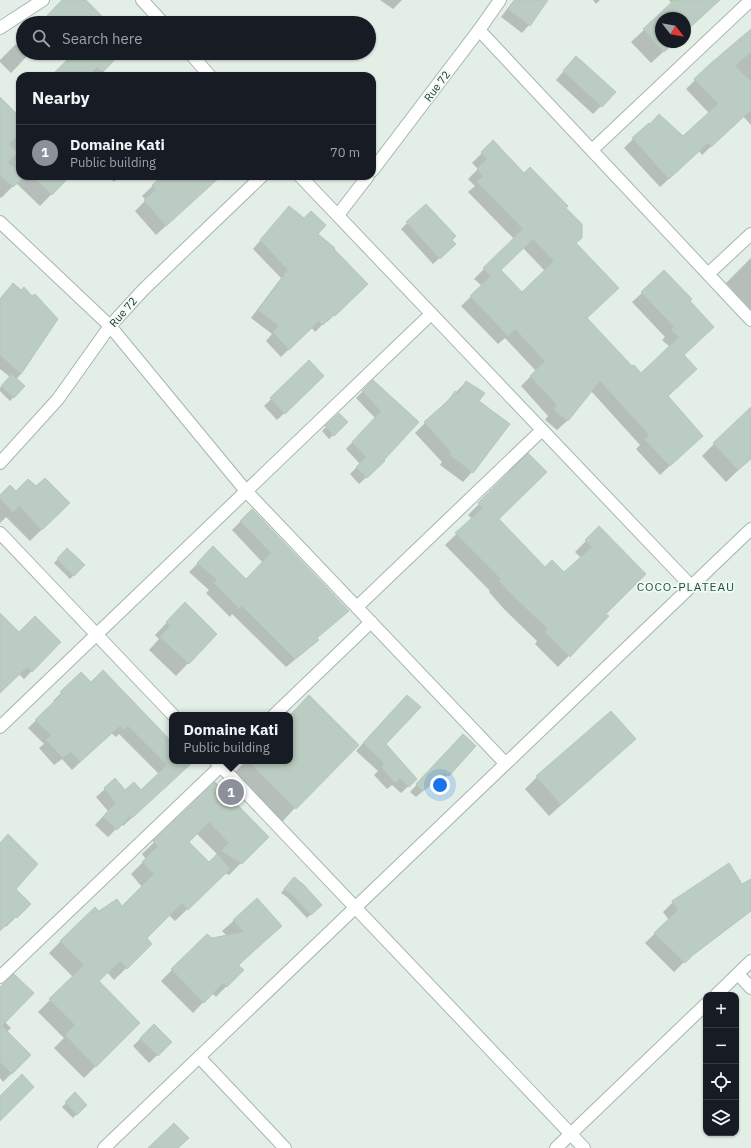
<!DOCTYPE html>
<html lang="en">
<head>
<meta charset="utf-8">
<style>
	:root { --surface:#171b24; --page:#20242c; --text:#f1f3f6; --muted:#9ea1a6; --line:#363941; --accent:#8c9099 }
	body { margin:0; font-family:"IBM Plex Sans",sans-serif; background:var(--page); color:var(--text) }
	.controls { position:absolute; right:12px; bottom:12px; display:grid; overflow:hidden; border-radius:8px; box-shadow:0 1px 3px #0004 }
	.controls button { width:36px; height:36px; display:grid; place-items:center; padding:0; border:0; border-bottom:1px solid var(--line); background:var(--surface); color:var(--text); font:20px sans-serif }
	.compass { position:absolute; left:655px; top:12px; width:36px; height:36px; border-radius:50%; background:var(--surface); box-shadow:0 1px 3px #0004; rotate:121deg }
	.you { position:absolute; left:440px; top:785px; width:14px; height:14px; margin:-10px; border:3px solid #fff; border-radius:50%; background:#1a73e8; box-shadow:0 0 0 6px #1a73e833 }
	.badge { display:grid; place-items:center; width:26px; height:26px; border-radius:50%; background:var(--accent); color:#fff; font-size:13px; font-weight:700 }
	.pin { position:absolute; translate:-50% -50%; border:2px solid #fff; box-shadow:0 1px 4px #0006 }
	.popup { position:absolute; left:169px; top:712px; width:124px; height:52px; box-sizing:border-box; display:grid; place-content:center; border-radius:8px; background:var(--surface); filter:drop-shadow(0 1px 3px #0005); font-size:13px; white-space:nowrap; color:var(--muted) }
	.popup b { font-size:15px; color:var(--text) }
	.popup::after { content:''; position:absolute; left:50%; top:100%; margin-left:-8px; border:8px solid transparent; border-top-color:var(--surface) }
	.list { margin:0; padding:0; list-style:none }
	h2 { display:flex; justify-content:space-between; align-items:center; height:52px; margin:0; padding:0 16px; font-size:17px }
	h2 small { font-size:13px; font-weight:400; color:var(--muted) }
	.list li { display:grid; grid-template-columns:26px 1fr auto; gap:12px; align-items:center; box-sizing:border-box; height:56px; padding:0 16px; border-top:1px solid var(--line) }
	.list b { display:block; font-size:15px; white-space:nowrap }
	.list p { margin:0; font-size:13px; white-space:nowrap; color:var(--muted) }
	.list em { font-size:13px; font-style:normal; color:var(--muted) }
	.icon { flex:none; width:22px; height:22px; fill:none; stroke:currentColor; stroke-width:2; stroke-linecap:round; stroke-linejoin:round }
	.map { position:relative; flex:none; width:751px; height:1148px; overflow:hidden }
	.search { position:absolute; background:var(--surface); box-shadow:0 1px 3px #0004; left:16px; top:16px; width:360px; height:44px; display:flex; align-items:center; gap:10px; box-sizing:border-box; padding:0 14px; border-radius:22px; color:var(--muted); font-size:15px }
	.panel { position:absolute; background:var(--surface); box-shadow:0 1px 3px #0004; left:16px; top:72px; width:360px; height:108px; border-radius:12px }
	.map>svg:first-child { display:block }
</style>
</head>
<body>
<div class="map">
<svg width="751" height="1148" viewBox="0 0 751 1148">
	<rect width="100%" height="100%" fill="#e3eee7"/>
	<g fill="#0003" fill-rule="evenodd">
		<polygon points="380,0 402,0 393,9"/>
		<polygon points="514,0 541,0 529,25 522,33 501,17"/>
		<polygon points="593,0 600,0 596,4"/>
		<polygon points="669,0 719,0 685,32 685,18 661,18 661,42 674,42 651,63 631,42 672,4"/>
		<polygon points="751,30 751,125 743,116 702,155 699,151 660,187 624,148 648,124 683,138 709,113 686,89 710,65"/>
		<polygon points="23,37 23,53 30,53 11,73 0,62 0,60"/>
		<polygon points="62,53 120,53 98,76 52,76 69,60"/>
		<polygon points="568,66 601,106 593,114 556,80"/>
		<polygon points="0,98 20,118 20,176 69,176 40,206 16,183 1,198 0,197"/>
		<path d="M493,142l31,32 41,34 10,36 11,75 46,48 9,8 29,-28 -8,-7 3,-3 -33,-35 10,-9 47,8 -7,55 -15,40 25,49 -32,30 -24,-26 4,-4 -49,-54 -24,30 -10,9 -12,-10 3,-4 -27,-30 15,-15 -31,-33 -7,6 -37,-38 21,-20 -8,-7 40,-40 -46,-47 7,-6 -7,-7 10,-10 -6,-6zM523,248l22,23 -23,23 -22,-24z"/>
		<polygon points="108,176 119,176 114,182"/>
		<polygon points="157,176 220,176 156,235 135,211 146,200 142,196 160,179"/>
		<polygon points="426,205 454,244 433,264 401,229"/>
		<polygon points="289,207 333,249 367,284 327,322 326,321 315,332 311,327 281,357 266,341 272,334 251,318 281,278 253,249"/>
		<polygon points="751,258 751,310 726,283"/>
		<polygon points="6,292 32,298 56,320 21,374 16,379 24,386 10,401 0,391 0,388 10,377 0,369 0,299"/>
		<polygon points="309,362 316,383 277,420 264,406"/>
		<polygon points="373,381 417,422 383,460 384,461 359,484 350,474 360,464 346,449 375,418 356,398"/>
		<polygon points="466,382 478,401 472,472 463,482 440,465 442,462 415,433"/>
		<polygon points="339,414 347,422 329,439 322,431"/>
		<polygon points="751,416 751,458 726,482 702,456 714,444"/>
		<polygon points="528,455 497,519 545,568 564,573 581,558 575,552 599,528 605,614 607,616 558,667 535,644 537,641 504,609 489,592 490,591 445,545 472,519 468,515"/>
		<polygon points="36,488 69,503 30,541 6,517 0,523 0,496"/>
		<polygon points="252,510 317,640 308,649 286,667 232,614 230,617 206,593 209,590 189,572 204,557 246,580 263,563 232,530"/>
		<polygon points="67,549 84,565 70,579 54,563"/>
		<polygon points="0,614 19,633 60,642 24,679 19,674 0,692"/>
		<polygon points="173,616 216,634 176,676 149,650 159,639 155,635"/>
		<polygon points="81,673 91,684 172,743 172,761 190,761 183,771 123,826 121,824 108,837 95,825 108,811 96,797 115,780 124,791 141,792 159,774 119,734 116,737 111,733 72,770 62,759 54,765 39,748 44,744 28,728 55,703 53,701"/>
		<polygon points="400,703 385,744 416,779 401,793 392,785 387,789 374,775 378,771 356,751"/>
		<polygon points="290,716 295,808 280,824 231,776 246,761 290,761"/>
		<polygon points="635,739 549,816 525,789 537,777"/>
		<polygon points="456,742 448,775 441,781 438,778 416,797 410,792"/>
		<path d="M215,783l52,54 -38,38 -4,-2 -50,48 -6,-6 -23,23 5,6 -37,36 -7,-8 -9,10 41,41 -55,55 -30,-30 10,-10 -26,-26 35,-35 -24,-24 12,-12 38,-29 23,-5 20,-20 -11,-13 15,-15 -4,-5zM196,833l22,22 -9,9 -22,-22z"/>
		<polygon points="0,844 14,889 29,904 6,927 5,925 0,930"/>
		<polygon points="751,880 751,911 683,963 674,972 645,943 669,920 663,912 673,902 742,885"/>
		<polygon points="290,882 320,905 307,918 287,897 281,893"/>
		<polygon points="257,900 281,926 238,966 242,970 216,997 212,993 193,1013 161,981 207,935 211,939 227,936 222,931"/>
		<polygon points="0,989 4,1021 11,1028 7,1032 30,1055 3,1082 0,1078"/>
		<polygon points="154,1025 171,1042 149,1063 133,1046"/>
		<polygon points="75,1094 86,1105 73,1118 62,1107"/>
	</g>
	<g fill="#bbccc2" stroke="#b5c8bc" fill-rule="evenodd">
		<polygon points="62,0 86,0 109,23 40,23"/>
		<polygon points="515,0 548,0 530,26 508,9"/>
		<polygon points="674,0 720,0 685,32 685,18 661,18 661,42 675,42 664,52 643,29"/>
		<polygon points="751,29 751,52 735,66 751,82 751,110 711,147 708,143 669,179 632,138 649,123 650,124 659,114 683,136 718,104 694,79 710,64"/>
		<polygon points="74,53 121,53 103,72 97,67 88,76 51,76"/>
		<polygon points="576,56 616,92 602,107 563,71"/>
		<polygon points="0,97 20,117 20,133 9,144 17,153 8,162 20,173 20,176 24,177 13,187 0,175"/>
		<path d="M493,140l31,33 6,-6 38,39 -2,2 16,16v14l-6,5 43,45 -32,30 45,48 2,-1 7,8 38,-36 -8,-7 3,-3 -33,-35 23,-22 28,29 -2,2 24,26 -30,28 13,14 -29,27 35,40 -33,30 -26,-27 5,-4 -49,-54 -32,40 -14,-11 3,-5 -27,-29 15,-15 -30,-32 -7,7 -38,-40 21,-20 -8,-8 40,-39 -46,-47 6,-6 -6,-7 10,-10 -6,-7zM533,239l21,22 -32,31 -21,-22z"/>
		<polygon points="32,176 70,176 52,195"/>
		<polygon points="162,176 221,176 166,226 144,200 156,190 152,185"/>
		<polygon points="426,204 456,236 452,240 456,244 440,259 406,222"/>
		<polygon points="289,206 304,218 311,211 326,225 318,234 335,248 334,249 368,284 335,316 334,314 323,325 319,321 289,350 273,332 279,326 258,310 288,270 260,240"/>
		<polygon points="13,283 21,290 24,287 32,296 35,294 58,319 21,374 0,355 0,299"/>
		<polygon points="309,360 324,376 285,414 270,398"/>
		<polygon points="12,374 25,386 14,398 1,386"/>
		<polygon points="373,380 419,422 384,460 385,461 367,478 356,467 366,457 352,442 381,411 362,391"/>
		<polygon points="466,381 485,393 479,401 510,424 473,473 449,454 451,452 424,422 449,400 455,391 458,394"/>
		<polygon points="751,407 751,459 738,470 713,443"/>
		<polygon points="339,413 348,422 334,436 325,426"/>
		<polygon points="528,453 547,472 499,519 545,567 552,560 564,572 592,547 585,540 599,526 646,574 606,614 609,616 570,657 545,632 548,629 515,598 499,581 501,579 455,533 483,508 478,503"/>
		<polygon points="45,478 70,503 42,530 19,506 13,512 0,498 0,495 10,485 16,491 28,479 36,486"/>
		<polygon points="252,509 349,611 317,638 319,640 295,659 242,606 239,609 214,583 217,580 197,563 213,546 246,579 271,553 240,521"/>
		<polygon points="67,548 85,565 74,576 57,559"/>
		<polygon points="185,602 217,634 189,664 160,637 170,627 166,622"/>
		<polygon points="0,613 19,632 35,616 61,642 32,672 27,667 0,693"/>
		<polygon points="103,670 172,742 172,761 194,761 132,818 130,816 117,830 103,817 115,803 104,788 115,778 125,790 134,782 141,790 167,765 128,726 124,730 120,726 80,762 71,752 63,758 46,740 51,735 35,720 62,694 60,692 81,672 91,682"/>
		<polygon points="309,695 359,745 296,809 248,761 290,761 290,715"/>
		<polygon points="407,695 421,707 386,744 417,779 409,787 400,778 395,783 381,767 384,763 363,743"/>
		<polygon points="611,711 636,739 561,805 536,776"/>
		<polygon points="463,734 476,746 449,776 445,773 423,791 416,784"/>
		<polygon points="215,782 269,837 242,864 221,851 229,843 209,822 189,842 209,862 217,854 230,869 188,910 182,903 147,938 152,944 127,969 120,961 99,981 140,1023 96,1067 65,1035 75,1025 49,999 84,965 60,941 95,907 99,911 117,899 122,906 154,874 142,862 158,846 153,841"/>
		<polygon points="8,834 38,864 16,889 31,904 17,918 15,916 0,931 0,843"/>
		<polygon points="729,863 742,884 751,879 751,911 694,954 685,963 654,933 678,910 672,901"/>
		<polygon points="294,877 304,885 322,905 311,915 291,894 284,889"/>
		<polygon points="257,898 282,926 238,965 244,970 227,987 223,983 204,1003 171,969 207,934 212,938 244,932 233,920"/>
		<polygon points="14,974 34,993 2,1026 31,1055 12,1074 0,1062 0,987"/>
		<polygon points="154,1024 172,1042 158,1056 140,1038"/>
		<polygon points="22,1074 34,1087 0,1121 0,1096"/>
		<polygon points="75,1092 87,1105 77,1115 65,1102"/>
		<polygon points="174,1123 189,1138 178,1148 148,1148"/>
	</g>
	<g fill="none" stroke-linecap="round" stroke-linejoin="round">
		<g stroke="#a5b7ad" stroke-width="14">
			<g id="minor">
				<polyline points="142,0 163,23"/>
				<polyline points="0,28 43,0"/>
				<polyline points="479,30 751,320"/>
				<polyline points="190,53 210,76"/>
				<polyline points="592,150 751,0"/>
				<polyline points="372,171 479,30 500,0"/>
				<polyline points="300,176 691,586"/>
				<polyline points="338,215 368,176"/>
				<polyline points="0,222 110,326 246,491 505,763"/>
				<polyline points="708,274 751,234"/>
				<polyline points="0,463 58,399 110,326 144,289 262,176"/>
				<polyline points="0,533 173,715"/>
				<polyline points="357,607 542,430"/>
				<polyline points="274,715 371,622"/>
				<polyline points="0,727 431,314"/>
				<polyline points="216,761 584,1148"/>
				<polyline points="738,974 751,988"/>
				<polyline points="0,977 226,761"/>
				<polyline points="716,995 751,961"/>
				<polyline points="199,1057 285,1148"/>
				<polyline points="104,1148 751,529"/>
				<polyline points="556,1148 706,1004"/>
			</g>
		</g>
		<use href="#minor" stroke="#fff" stroke-width="12"/>
	</g>
	<g text-anchor="middle" stroke-width="3.5" stroke-linejoin="round" paint-order="stroke">
		<g font-size="11" fill="#214132" stroke="#f4faf6">
			<text transform="translate(437 86) rotate(-53)" y="4">Rue 72</text>
			<text transform="translate(123 312) rotate(-49)" y="4">Rue 72</text>
		</g>
		<g font-size="12" letter-spacing="1" fill="#1b553b" stroke="#f4faf6">
			<text x="686" y="591">COCO-PLATEAU</text>
		</g>
	</g>
</svg>
<div class="controls">
<button>+</button>
<button>−</button>
<button><svg class="icon" aria-label="locate" viewBox="0 0 24 24"><circle cx="12" cy="12" r="6"/><path d="M12 2v4M12 18v4M2 12h4M18 12h4"/></svg></button>
<button><svg class="icon" aria-label="layers" viewBox="0 0 24 24"><path d="M12 4l9 5-9 5-9-5zM3 14l9 5 9-5"/></svg></button>
</div>
<svg class="compass" viewBox="-18 -18 36 36"><path d="M0-13l5 13h-10z" fill="#e53935"/><path d="M0 13l5-13h-10z" fill="#9ea1a6"/></svg>
<div class="you"></div>
<div class="pin badge" style="left:231px;top:792px">1</div>
<div class="popup"><b>Domaine Kati</b>Public building</div>
<div class="search"><svg class="icon" aria-label="search" viewBox="0 0 24 24"><circle cx="10" cy="10" r="6"/><path d="M15 15l6 6"/></svg>Search here</div>
<section class="panel">
<h2>Nearby<small></small></h2>
<ul class="list">
<li><span class="badge">1</span><div><b>Domaine Kati</b><p>Public building</p></div><em>70 m</em></li>
</ul>
</section>
</div>
</body>
</html>
